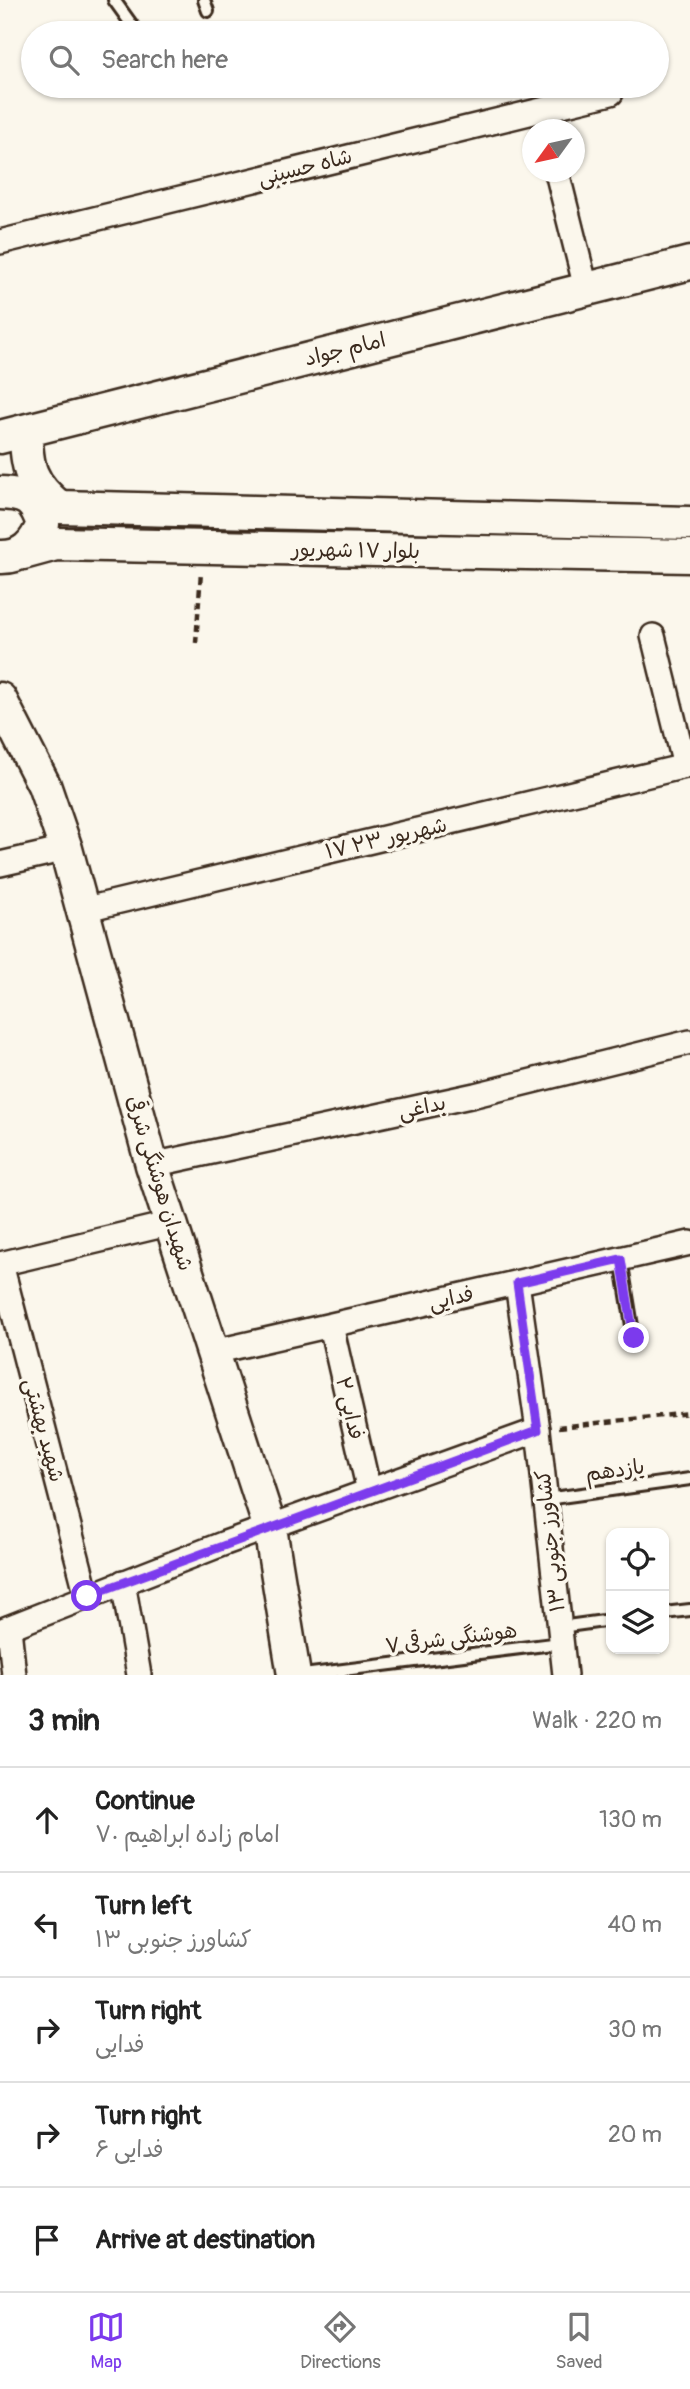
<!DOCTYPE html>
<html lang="en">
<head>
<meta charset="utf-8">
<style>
	:root { --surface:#fff; --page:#f2f2f2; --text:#222; --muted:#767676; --line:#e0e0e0; --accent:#7c3aed }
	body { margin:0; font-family:Pangolin,"Playpen Sans Arabic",sans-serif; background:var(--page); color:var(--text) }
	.controls { position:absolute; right:21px; bottom:21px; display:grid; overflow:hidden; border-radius:14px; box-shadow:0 2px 5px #0004 }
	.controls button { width:63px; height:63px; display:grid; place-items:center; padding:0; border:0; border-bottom:2px solid var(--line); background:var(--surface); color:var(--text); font:35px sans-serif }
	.compass { position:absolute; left:522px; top:119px; width:63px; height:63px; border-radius:50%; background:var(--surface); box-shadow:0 2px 5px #0004; rotate:237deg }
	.stop { position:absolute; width:21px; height:21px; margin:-16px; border:5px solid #7c3aed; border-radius:50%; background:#fff }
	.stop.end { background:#7c3aed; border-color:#fff; box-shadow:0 2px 7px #0008 }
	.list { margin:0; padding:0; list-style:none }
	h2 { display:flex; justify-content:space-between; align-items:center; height:91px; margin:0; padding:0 28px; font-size:30px }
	h2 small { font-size:23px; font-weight:400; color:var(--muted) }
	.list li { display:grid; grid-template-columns:46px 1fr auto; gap:21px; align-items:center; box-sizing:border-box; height:105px; padding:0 28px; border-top:2px solid var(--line) }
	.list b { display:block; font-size:26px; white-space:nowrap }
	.list p { margin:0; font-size:23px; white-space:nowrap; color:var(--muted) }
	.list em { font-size:23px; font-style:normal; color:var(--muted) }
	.icon { flex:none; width:38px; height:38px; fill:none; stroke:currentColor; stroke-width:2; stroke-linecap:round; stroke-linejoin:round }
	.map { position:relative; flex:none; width:690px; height:1675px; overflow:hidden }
	.search { position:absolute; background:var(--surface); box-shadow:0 2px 5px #0004; left:21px; right:21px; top:21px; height:77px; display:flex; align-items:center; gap:18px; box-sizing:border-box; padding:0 24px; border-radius:38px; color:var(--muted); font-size:26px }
	.sheet { height:616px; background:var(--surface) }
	nav { display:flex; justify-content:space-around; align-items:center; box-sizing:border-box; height:98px; border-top:2px solid var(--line); background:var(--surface); font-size:19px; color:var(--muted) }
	nav a { display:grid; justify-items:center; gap:4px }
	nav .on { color:var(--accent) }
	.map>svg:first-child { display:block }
</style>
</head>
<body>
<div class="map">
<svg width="690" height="1675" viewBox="0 0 690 1675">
	<rect width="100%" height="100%" fill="#fbf7ec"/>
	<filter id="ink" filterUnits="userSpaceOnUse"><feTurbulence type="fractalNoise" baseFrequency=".0143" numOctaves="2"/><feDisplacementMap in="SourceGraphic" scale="14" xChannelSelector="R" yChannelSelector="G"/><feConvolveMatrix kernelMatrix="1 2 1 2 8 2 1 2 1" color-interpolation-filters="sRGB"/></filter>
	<g filter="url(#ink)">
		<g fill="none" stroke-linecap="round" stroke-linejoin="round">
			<g stroke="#3b2a1e" stroke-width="16">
				<g id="lane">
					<polyline points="114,0 137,32"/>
					<polyline points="204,0 208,11"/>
					<polyline points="621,1259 634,1338"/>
					<polyline points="546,1499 690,1479"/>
					<polyline points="664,1613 690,1610"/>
					<polyline points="560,1627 611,1620"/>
					<polyline points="303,1675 561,1643"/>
				</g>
			</g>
			<g stroke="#3b2a1e" stroke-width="28">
				<g id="street">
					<polyline points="557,172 586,288"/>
					<polyline points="0,242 611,93"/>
					<polyline points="653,636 685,766"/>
					<polyline points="0,864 66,849"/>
					<polyline points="82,910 690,765"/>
					<polyline points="152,1165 475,1095 690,1042"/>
					<polyline points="0,1264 172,1223"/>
					<polyline points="1,1264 87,1596"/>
					<polyline points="517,1283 538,1430 565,1675"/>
					<polyline points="331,1326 369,1491"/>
					<polyline points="213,1352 690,1243"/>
					<polyline points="123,1582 139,1675"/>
					<polyline points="9,1628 14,1675"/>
					<polyline points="0,1631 225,1543 538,1430"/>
				</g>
			</g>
			<g stroke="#3b2a1e" stroke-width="37">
				<g id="secondary">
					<path d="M26,431c0,36 4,52 33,76"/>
					<polyline points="0,437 690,263"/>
					<path d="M0,493c27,1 34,6 43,31 -8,20 -20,34 -43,33"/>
					<polyline points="28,498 59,507 690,523"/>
					<polyline points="23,553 56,544 690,556"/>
					<polyline points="0,699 44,785 66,849 152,1165 270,1528 294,1675"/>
				</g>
			</g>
			<g stroke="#3b2a1e" stroke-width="4.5" stroke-dasharray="7 5" stroke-linecap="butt">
				<polyline points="196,643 201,572"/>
				<polyline points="559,1427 690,1413"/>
			</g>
			<use href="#lane" stroke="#fbf7ec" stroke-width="10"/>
			<use href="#street" stroke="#fbf7ec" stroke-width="23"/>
			<use href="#secondary" stroke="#fbf7ec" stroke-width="32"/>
		</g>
	</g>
	<g fill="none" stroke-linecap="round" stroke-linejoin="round" filter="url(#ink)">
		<polyline stroke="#7c3aed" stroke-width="9" points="87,1596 538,1430 517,1283 621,1259 634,1338"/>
	</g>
	<g text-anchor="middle" stroke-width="7" stroke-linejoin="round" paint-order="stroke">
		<g font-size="21" fill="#3b2a1e" stroke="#fbf7ec">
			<text transform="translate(305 167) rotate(-14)" y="7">شاه حسینی</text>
			<text transform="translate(345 349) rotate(-14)" y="7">امام جواد</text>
			<text transform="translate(356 550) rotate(1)" y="7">بلوار ۱۷ شهریور</text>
			<text transform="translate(386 838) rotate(-13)" y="7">۱۷ شهریور ۲۳</text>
			<text transform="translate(422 1107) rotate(-12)" y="7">بداغی</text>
			<text transform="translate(160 1183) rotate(73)" y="7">شهیدان هوشنگی شرقی</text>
			<text transform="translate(451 1298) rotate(-13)" y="7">فدایی</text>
			<text transform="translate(350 1408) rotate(77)" y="7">فدایی ۲</text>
			<text transform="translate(44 1430) rotate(75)" y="7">شهید بهشتی</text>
			<text transform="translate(615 1470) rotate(-8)" y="7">یازدهم</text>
			<text transform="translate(550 1541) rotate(-96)" y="7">کشاورز جنوبی ۱۳</text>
			<text transform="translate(451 1638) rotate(-7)" y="7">هوشنگی شرقی ۷</text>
		</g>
	</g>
</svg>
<div class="controls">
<button><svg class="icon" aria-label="locate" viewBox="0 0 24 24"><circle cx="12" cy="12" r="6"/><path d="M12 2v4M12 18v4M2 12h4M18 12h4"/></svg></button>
<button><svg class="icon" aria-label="layers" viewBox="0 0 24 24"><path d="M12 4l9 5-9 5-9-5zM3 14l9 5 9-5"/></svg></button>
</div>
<svg class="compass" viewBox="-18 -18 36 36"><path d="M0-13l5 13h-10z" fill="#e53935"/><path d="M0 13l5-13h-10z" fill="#767676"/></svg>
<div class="stop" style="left:87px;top:1596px"></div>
<div class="stop end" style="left:634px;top:1338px"></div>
<div class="search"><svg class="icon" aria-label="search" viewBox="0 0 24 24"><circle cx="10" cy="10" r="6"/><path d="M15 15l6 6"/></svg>Search here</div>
</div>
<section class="sheet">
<h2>3 min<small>Walk · 220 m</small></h2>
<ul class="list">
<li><svg class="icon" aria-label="ahead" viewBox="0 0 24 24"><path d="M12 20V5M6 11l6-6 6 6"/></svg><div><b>Continue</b><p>امام زاده ابراهیم ۷۰</p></div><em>130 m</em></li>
<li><svg class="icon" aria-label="left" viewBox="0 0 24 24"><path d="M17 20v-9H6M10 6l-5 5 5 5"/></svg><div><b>Turn left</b><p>کشاورز جنوبی ۱۳</p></div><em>40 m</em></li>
<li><svg class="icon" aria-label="right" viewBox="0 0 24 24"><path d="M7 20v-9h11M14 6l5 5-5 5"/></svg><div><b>Turn right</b><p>فدایی</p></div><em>30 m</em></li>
<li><svg class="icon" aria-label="right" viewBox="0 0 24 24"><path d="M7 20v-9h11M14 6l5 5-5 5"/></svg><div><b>Turn right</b><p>فدایی ۶</p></div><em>20 m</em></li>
<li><svg class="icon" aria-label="arrive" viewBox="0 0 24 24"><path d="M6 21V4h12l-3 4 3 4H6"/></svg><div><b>Arrive at destination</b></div></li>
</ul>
</section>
<nav>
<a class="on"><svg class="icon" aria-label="map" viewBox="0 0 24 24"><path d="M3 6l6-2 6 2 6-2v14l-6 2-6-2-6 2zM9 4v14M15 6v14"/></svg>Map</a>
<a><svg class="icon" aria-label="directions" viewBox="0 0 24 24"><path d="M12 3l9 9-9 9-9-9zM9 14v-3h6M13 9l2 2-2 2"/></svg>Directions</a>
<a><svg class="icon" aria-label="saved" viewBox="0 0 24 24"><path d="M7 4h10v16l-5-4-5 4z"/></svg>Saved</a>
</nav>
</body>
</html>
